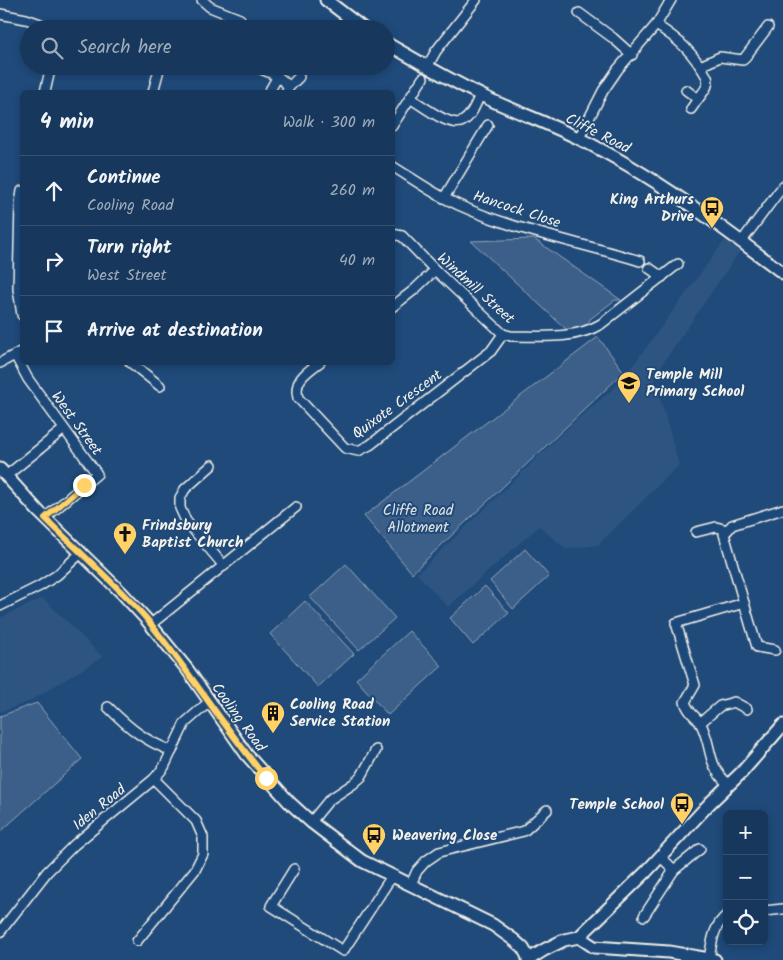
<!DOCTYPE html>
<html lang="en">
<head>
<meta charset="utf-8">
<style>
	:root { --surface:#17385c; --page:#244365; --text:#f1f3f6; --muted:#9eacbb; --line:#365272 }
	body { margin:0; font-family:Kalam,sans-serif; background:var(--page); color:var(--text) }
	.controls { position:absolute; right:15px; bottom:15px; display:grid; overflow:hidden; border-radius:8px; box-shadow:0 2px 8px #0003 }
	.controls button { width:45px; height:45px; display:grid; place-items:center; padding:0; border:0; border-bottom:1px solid var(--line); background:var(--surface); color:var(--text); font:25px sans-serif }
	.stop { position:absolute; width:15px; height:15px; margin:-11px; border:4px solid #ffd166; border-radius:50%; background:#fff }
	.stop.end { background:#ffd166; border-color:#fff; box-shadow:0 1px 5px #0008 }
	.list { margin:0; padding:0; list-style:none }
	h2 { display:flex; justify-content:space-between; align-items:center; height:65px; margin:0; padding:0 20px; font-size:21px }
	h2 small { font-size:16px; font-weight:400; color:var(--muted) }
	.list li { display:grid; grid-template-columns:32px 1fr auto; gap:15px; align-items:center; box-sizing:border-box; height:70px; padding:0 20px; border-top:1px solid var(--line) }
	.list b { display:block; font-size:19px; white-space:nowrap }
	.list p { margin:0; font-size:16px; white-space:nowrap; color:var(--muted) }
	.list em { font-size:16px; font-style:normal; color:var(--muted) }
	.icon { flex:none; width:28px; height:28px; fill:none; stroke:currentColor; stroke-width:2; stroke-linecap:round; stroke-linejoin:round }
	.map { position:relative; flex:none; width:783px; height:960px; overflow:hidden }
	.search { position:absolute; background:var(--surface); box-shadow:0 2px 8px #0003; left:20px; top:20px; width:375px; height:55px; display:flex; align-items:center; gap:12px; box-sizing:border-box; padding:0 18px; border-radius:28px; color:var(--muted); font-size:19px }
	.panel { position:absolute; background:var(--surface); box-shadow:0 2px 8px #0003; left:20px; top:90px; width:375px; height:275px; border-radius:8px }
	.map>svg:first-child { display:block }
</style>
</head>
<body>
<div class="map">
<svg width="783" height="960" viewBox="0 0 783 960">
	<rect width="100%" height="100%" fill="#1f4a7a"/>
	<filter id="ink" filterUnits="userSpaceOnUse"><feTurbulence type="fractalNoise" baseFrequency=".02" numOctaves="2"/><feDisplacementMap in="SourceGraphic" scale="10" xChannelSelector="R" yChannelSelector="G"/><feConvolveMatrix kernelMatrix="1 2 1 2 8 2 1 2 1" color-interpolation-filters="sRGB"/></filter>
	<g filter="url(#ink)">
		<g fill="#2d5581">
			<polygon points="725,240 740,251 654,376 679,465 598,545 566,549 539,526 448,607 417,574 572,424 620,383"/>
			<polygon points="43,598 103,657 28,702 0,712 0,618"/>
		</g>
		<g fill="#3a5f88" stroke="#97a8b8">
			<polygon points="534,239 621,300 615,300 590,319 587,326 568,331 471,241"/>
			<polygon points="598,337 624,372 412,573 364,516"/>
			<polygon points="525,549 549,576 513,609 490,581"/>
			<polygon points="346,564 395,618 359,650 310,597"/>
			<polygon points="485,586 509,613 473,645 450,618"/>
			<polygon points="305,601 354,654 318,687 270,634"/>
			<polygon points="409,631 442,666 388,715 356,679"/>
			<polygon points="37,703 82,759 0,832 0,716"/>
		</g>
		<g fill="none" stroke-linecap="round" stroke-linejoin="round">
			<g stroke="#f4f1e8" stroke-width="12">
				<g id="street">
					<polyline points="202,0 210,7 240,19 237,29"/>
					<polyline points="579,13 613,38 632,55"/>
					<polyline points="0,14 26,19 55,29"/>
					<path d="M656,25c24,15 37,28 51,52 3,9 -4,15 -9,22l-12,-9"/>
					<path d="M254,66c13,6 26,9 35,21l-3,5"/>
					<polyline points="700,66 720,57 743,60 768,27"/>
					<polyline points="427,67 436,51 476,0"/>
					<polyline points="289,87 299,77"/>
					<polyline points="45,92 51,66"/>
					<polyline points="153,92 160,66"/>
					<polyline points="269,92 278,76"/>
					<path d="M410,98c12,7 41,31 53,23 9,-5 13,-18 17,-26"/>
					<polyline points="691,109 698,99"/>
					<polyline points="392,126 423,78"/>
					<polyline points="579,138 603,91 618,69 656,25 671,0"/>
					<path d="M392,166c18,11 35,23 52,32 60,31 132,43 196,63"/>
					<polyline points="22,191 20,203 18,289 22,315"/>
					<polyline points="444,198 488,125"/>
					<path d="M392,234l10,2 33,34 68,64 8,2c31,0 63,4 90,-12l77,-60"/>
					<polyline points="742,241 783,186"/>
					<polyline points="649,268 662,277"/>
					<polyline points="392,307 414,290 435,270"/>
					<polyline points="15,355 28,379 97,474 45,518"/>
					<polyline points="130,362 160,386"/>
					<path d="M320,362c-13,10 -27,18 -22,36l47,50 13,3 12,-6 121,-94 12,-17"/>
					<polyline points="0,363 22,351"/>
					<polyline points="212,465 185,489 180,498 180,508 186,521 224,566"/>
					<polyline points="6,476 64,429"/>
					<polyline points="696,532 716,527 728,530"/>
					<polyline points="744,603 757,647 775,650"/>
					<polyline points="0,606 40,586 57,575 81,553"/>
					<polyline points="150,625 296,507"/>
					<path d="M108,707c21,21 37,34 64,44"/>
					<polyline points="700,723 720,706 734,702 747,709"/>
					<path d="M729,785c-23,-20 -16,-37 -28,-61 -5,-9 -11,-8 -16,-22l10,-17 -19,-62 68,-20 -20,-69 8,-9 51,-16"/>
					<polyline points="311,822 329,800 353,784 361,777 376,750"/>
					<polyline points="294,869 271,906 343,951 392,876"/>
					<polyline points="674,870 700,849"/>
					<polyline points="411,884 417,871 426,861 439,852 524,831 547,810"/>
					<polyline points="764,911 783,909"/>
					<polyline points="644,916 674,870 661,857"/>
					<polyline points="0,932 47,872 74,845 154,779 164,767 185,723 209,702"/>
					<polyline points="137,941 195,870 203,854 203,837 196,821 154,779"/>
					<path d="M709,959c3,-17 4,-33 18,-44"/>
				</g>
			</g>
			<g stroke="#f4f1e8" stroke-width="15">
				<g id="secondary">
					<polyline points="326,0 364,29"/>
					<path d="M386,43c35,20 70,41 107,58 29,13 59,24 87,38 73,36 138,85 203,134"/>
					<polyline points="0,469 38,511 122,593 146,619 187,669 247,755 289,802 311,822 362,861 493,925 514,940 523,948 529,959"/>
					<polyline points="579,937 594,947 669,952 715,960"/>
					<polyline points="528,960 544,950 564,940 579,937 646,872 710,803 742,772 783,725"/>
				</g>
			</g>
			<use href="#street" stroke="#1f4a7a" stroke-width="9"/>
			<use href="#secondary" stroke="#1f4a7a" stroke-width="11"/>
		</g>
	</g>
	<g fill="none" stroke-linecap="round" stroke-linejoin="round" filter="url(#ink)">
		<path stroke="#ffd166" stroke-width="6" d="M84,485l-39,33c33,33 69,64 100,99 43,52 78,109 121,161"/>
	</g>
	<defs>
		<g id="bus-pin" transform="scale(1.25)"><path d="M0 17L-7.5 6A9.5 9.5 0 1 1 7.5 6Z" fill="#ffd166" stroke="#1f4a7a"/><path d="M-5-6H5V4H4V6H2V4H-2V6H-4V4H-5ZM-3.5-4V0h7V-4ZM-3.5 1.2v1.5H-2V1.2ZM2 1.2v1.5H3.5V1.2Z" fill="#111"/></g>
		<g id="school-pin" transform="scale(1.25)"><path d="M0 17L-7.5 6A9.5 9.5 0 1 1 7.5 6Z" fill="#ffd166" stroke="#1f4a7a"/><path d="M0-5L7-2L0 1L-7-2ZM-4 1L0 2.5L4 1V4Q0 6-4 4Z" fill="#111"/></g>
		<g id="church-pin" transform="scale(1.25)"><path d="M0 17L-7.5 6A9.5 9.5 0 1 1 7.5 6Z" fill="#ffd166" stroke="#1f4a7a"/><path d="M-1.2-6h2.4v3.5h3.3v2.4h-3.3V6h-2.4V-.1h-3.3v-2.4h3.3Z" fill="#111"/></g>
		<g id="building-pin" transform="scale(1.25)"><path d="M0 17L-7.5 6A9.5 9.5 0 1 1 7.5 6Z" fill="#ffd166" stroke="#1f4a7a"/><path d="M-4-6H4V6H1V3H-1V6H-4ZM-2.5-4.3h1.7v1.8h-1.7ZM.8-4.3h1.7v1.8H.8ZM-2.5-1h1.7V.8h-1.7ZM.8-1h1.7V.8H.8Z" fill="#111"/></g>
	</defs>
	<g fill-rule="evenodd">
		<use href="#bus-pin" x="712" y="208"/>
		<use href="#school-pin" x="629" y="383"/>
		<use href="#church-pin" x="125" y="534"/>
		<use href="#building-pin" x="273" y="713"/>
		<use href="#bus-pin" x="682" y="804"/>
		<use href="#bus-pin" x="374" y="835"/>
	</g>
	<g text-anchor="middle" stroke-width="4" stroke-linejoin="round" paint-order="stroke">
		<g font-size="15" fill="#f4f1e8" stroke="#1f4a7a">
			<text transform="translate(598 133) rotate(27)" y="5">Cliffe Road</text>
			<text transform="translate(517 209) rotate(18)" y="5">Hancock Close</text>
			<text transform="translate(476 288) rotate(42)" y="5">Windmill Street</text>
			<text transform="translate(397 404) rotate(-36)" y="5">Quixote Crescent</text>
			<text transform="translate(77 423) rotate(54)" y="5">West Street</text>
			<text transform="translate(239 717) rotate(54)" y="5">Cooling Road</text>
			<text transform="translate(99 807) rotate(-39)" y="5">Iden Road</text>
		</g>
		<g font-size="15" font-weight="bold" fill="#f4f1e8" stroke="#1f4a7a" text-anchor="start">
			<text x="694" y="204" text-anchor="end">King Arthurs<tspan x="694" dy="17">Drive</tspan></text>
			<text x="646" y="379">Temple Mill<tspan x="646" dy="17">Primary School</tspan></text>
			<text x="142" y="530">Frindsbury<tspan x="142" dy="17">Baptist Church</tspan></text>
			<text x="290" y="709">Cooling Road<tspan x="290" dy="17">Service Station</tspan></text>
			<text x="664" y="809" text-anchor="end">Temple School</text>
			<text x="392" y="840">Weavering Close</text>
		</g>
		<g font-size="15" fill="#e1e2de" stroke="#1f4a7a">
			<text x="418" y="515">Cliffe Road<tspan x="418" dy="17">Allotment</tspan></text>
		</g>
	</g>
</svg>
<div class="controls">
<button>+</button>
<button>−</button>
<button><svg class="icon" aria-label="locate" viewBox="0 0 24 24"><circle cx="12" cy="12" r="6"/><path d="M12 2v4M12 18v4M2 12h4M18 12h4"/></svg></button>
</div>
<div class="stop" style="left:266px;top:778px"></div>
<div class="stop end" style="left:84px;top:485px"></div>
<div class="search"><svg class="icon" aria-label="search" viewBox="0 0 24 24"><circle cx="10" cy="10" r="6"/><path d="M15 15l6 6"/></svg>Search here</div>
<section class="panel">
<h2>4 min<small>Walk · 300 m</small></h2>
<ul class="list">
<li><svg class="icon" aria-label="ahead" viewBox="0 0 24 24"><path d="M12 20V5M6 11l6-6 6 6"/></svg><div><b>Continue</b><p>Cooling Road</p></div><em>260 m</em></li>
<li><svg class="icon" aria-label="right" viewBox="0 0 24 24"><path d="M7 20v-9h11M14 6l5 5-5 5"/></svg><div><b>Turn right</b><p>West Street</p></div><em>40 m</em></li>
<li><svg class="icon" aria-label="arrive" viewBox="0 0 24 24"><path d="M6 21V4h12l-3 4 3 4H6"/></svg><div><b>Arrive at destination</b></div></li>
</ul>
</section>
</div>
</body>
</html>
